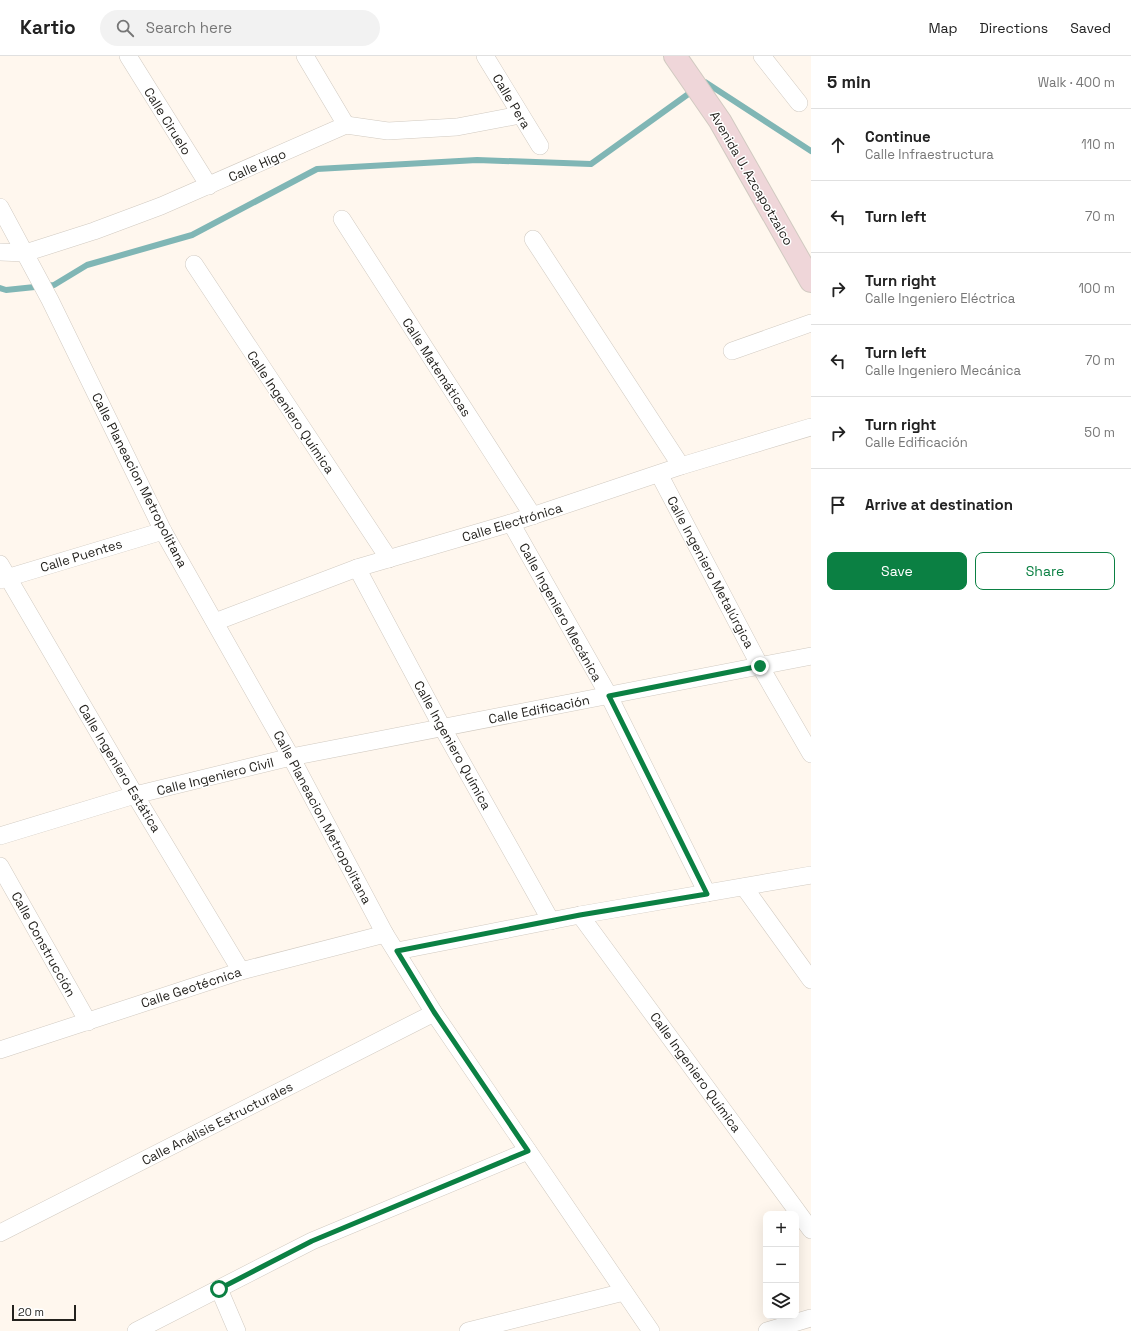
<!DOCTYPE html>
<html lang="en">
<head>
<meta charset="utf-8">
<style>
	:root { --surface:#fff; --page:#f2f2f2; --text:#222; --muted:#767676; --line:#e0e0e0; --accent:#0b8043 }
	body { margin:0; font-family:"Space Grotesk",sans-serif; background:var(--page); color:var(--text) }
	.controls { position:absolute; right:12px; bottom:12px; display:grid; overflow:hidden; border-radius:8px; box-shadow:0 4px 16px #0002 }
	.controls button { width:36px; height:36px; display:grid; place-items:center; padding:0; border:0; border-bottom:1px solid var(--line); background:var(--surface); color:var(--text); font:20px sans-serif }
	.scale { position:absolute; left:12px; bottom:10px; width:64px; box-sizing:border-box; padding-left:4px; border:2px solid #24221e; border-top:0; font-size:11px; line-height:14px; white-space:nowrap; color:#24221e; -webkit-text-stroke:3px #fff; paint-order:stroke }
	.stop { position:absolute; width:12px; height:12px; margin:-9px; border:3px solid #0b8043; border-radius:50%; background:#fff }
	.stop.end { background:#0b8043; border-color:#fff; box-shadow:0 1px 4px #0008 }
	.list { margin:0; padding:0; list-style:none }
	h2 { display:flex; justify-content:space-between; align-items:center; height:52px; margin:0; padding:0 16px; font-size:17px }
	h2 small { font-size:13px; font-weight:400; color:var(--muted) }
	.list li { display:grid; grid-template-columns:26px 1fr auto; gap:12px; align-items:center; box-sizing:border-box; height:72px; padding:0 16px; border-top:1px solid var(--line) }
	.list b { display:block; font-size:15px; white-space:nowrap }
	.list p { margin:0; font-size:13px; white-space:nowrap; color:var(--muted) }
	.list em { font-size:13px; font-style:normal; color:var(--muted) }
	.actions { display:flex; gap:8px; padding:12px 16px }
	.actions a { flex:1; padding:9px 0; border:1px solid var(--accent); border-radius:8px; text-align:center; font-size:14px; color:var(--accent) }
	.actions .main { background:var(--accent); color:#fff }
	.icon { flex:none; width:22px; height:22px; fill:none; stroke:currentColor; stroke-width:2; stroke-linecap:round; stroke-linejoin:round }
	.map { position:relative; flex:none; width:811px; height:1275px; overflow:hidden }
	header { display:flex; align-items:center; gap:24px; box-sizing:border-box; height:56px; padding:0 20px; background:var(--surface); border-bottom:1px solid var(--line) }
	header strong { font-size:19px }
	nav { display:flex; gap:22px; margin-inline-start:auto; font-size:14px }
	.search { width:280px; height:36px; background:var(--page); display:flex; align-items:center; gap:10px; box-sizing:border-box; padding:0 14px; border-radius:22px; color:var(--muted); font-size:15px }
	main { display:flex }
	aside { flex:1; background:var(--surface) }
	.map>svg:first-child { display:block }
</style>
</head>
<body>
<header>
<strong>Kartio</strong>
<div class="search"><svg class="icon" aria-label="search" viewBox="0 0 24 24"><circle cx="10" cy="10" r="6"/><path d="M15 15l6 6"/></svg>Search here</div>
<nav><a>Map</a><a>Directions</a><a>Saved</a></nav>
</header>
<main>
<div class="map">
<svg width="811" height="1275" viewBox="0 0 811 1275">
	<rect width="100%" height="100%" fill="#fff7ee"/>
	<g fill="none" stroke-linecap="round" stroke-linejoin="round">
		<polyline stroke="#80b6b5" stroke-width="6" points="0,232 6,234 54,229 87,209 192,179 317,113 477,104 591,108 705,26 811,95"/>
		<g stroke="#d1cac1" stroke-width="18">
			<g id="street">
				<polyline points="128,0 209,130"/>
				<polyline points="305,0 346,69"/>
				<polyline points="485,0 540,90"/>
				<polyline points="762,0 799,47"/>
				<polyline points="0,151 50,244 163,475 291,701 385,878 434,957 651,1275"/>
				<polyline points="342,163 533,460"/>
				<polyline points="533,183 681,410"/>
				<polyline points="0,196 25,197 94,175 161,150 346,69 388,75 457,71 520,59"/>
				<polyline points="194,208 389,503"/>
				<polyline points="732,295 811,267"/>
				<polyline points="659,418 760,610 811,698"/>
				<polyline points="511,467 609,640 707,837"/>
				<polyline points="0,508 135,739 241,915"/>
				<polyline points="357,512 442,671 551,865"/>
				<polyline points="0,524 163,475"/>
				<polyline points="215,566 357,512 511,467 681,410 811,371"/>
				<polyline points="0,780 135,739 291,701 811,600"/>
				<polyline points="0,810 88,966"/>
				<polyline points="744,831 811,924"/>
				<polyline points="580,859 811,1174"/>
				<polyline points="397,895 580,859 811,819"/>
				<polyline points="0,994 241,915 385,878"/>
				<polyline points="0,1177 434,957"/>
				<polyline points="219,1233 237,1275"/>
				<polyline points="136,1275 312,1185 528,1095"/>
				<polyline points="468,1275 624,1236"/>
				<polyline points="767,1275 811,1262"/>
			</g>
		</g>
		<g stroke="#d1cac1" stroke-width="24">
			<polyline id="secondary" points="675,0 720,65 811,225"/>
		</g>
		<use href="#street" stroke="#fff" stroke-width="17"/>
		<use href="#secondary" stroke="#efd6d9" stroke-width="22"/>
	</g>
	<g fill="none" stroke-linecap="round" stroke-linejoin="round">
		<polyline stroke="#0b8043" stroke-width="5" points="219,1233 312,1185 528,1095 434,956 397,895 580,859 707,838 609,640 760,610"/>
	</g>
	<g text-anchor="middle" stroke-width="3" stroke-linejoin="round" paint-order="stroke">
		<g font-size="13" fill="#24221e" stroke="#fff">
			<text transform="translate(512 45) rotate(59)" y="5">Calle Pera</text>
			<text transform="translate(168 65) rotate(58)" y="5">Calle Ciruelo</text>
			<text transform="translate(257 109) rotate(-24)" y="5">Calle Higo</text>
			<text transform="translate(752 122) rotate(60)" y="5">Avenida U. Azcapotzalco</text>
			<text transform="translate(437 311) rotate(57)" y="5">Calle Matemáticas</text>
			<text transform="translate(291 356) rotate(56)" y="5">Calle Ingeniero Química</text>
			<text transform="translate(140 424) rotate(63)" y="5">Calle Planeacion Metropolitana</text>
			<text transform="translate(512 466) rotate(-17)" y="5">Calle Electrónica</text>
			<text transform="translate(81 499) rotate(-17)" y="5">Calle Puentes</text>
			<text transform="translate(711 516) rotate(62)" y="5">Calle Ingeniero Metalúrgica</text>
			<text transform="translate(561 556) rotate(61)" y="5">Calle Ingeniero Mecánica</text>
			<text transform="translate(539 653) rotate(-11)" y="5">Calle Edificación</text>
			<text transform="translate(453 689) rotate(61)" y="5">Calle Ingeniero Química</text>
			<text transform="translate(120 712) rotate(59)" y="5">Calle Ingeniero Estática</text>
			<text transform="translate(215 720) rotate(-14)" y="5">Calle Ingeniero Civil</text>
			<text transform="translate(323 761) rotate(62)" y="5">Calle Planeacion Metropolitana</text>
			<text transform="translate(44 888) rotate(61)" y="5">Calle Construcción</text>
			<text transform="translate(191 931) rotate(-18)" y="5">Calle Geotécnica</text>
			<text transform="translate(696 1016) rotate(54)" y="5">Calle Ingeniero Química</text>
			<text transform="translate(217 1067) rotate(-27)" y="5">Calle Análisis Estructurales</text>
		</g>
	</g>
</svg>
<div class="controls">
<button>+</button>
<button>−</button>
<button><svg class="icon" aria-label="layers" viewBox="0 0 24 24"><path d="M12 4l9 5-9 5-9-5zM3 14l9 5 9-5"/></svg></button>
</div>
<div class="scale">20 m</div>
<div class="stop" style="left:219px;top:1233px"></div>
<div class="stop end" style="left:760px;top:610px"></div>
</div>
<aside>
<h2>5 min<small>Walk · 400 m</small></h2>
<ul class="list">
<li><svg class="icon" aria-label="ahead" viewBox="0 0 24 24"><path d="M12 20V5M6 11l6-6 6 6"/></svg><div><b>Continue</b><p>Calle Infraestructura</p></div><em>110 m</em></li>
<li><svg class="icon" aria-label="left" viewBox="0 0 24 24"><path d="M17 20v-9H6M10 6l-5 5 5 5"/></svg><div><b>Turn left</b></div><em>70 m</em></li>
<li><svg class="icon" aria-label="right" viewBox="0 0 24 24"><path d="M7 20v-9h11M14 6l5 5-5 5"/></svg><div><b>Turn right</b><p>Calle Ingeniero Eléctrica</p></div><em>100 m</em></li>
<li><svg class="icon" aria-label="left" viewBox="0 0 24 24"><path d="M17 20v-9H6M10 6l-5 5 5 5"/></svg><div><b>Turn left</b><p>Calle Ingeniero Mecánica</p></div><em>70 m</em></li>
<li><svg class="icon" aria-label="right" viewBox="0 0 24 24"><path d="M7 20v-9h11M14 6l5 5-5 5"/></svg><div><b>Turn right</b><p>Calle Edificación</p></div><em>50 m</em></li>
<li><svg class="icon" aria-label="arrive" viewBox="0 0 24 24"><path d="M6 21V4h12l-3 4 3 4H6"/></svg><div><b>Arrive at destination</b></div></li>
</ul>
<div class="actions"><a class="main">Save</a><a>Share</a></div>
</aside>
</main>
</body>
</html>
